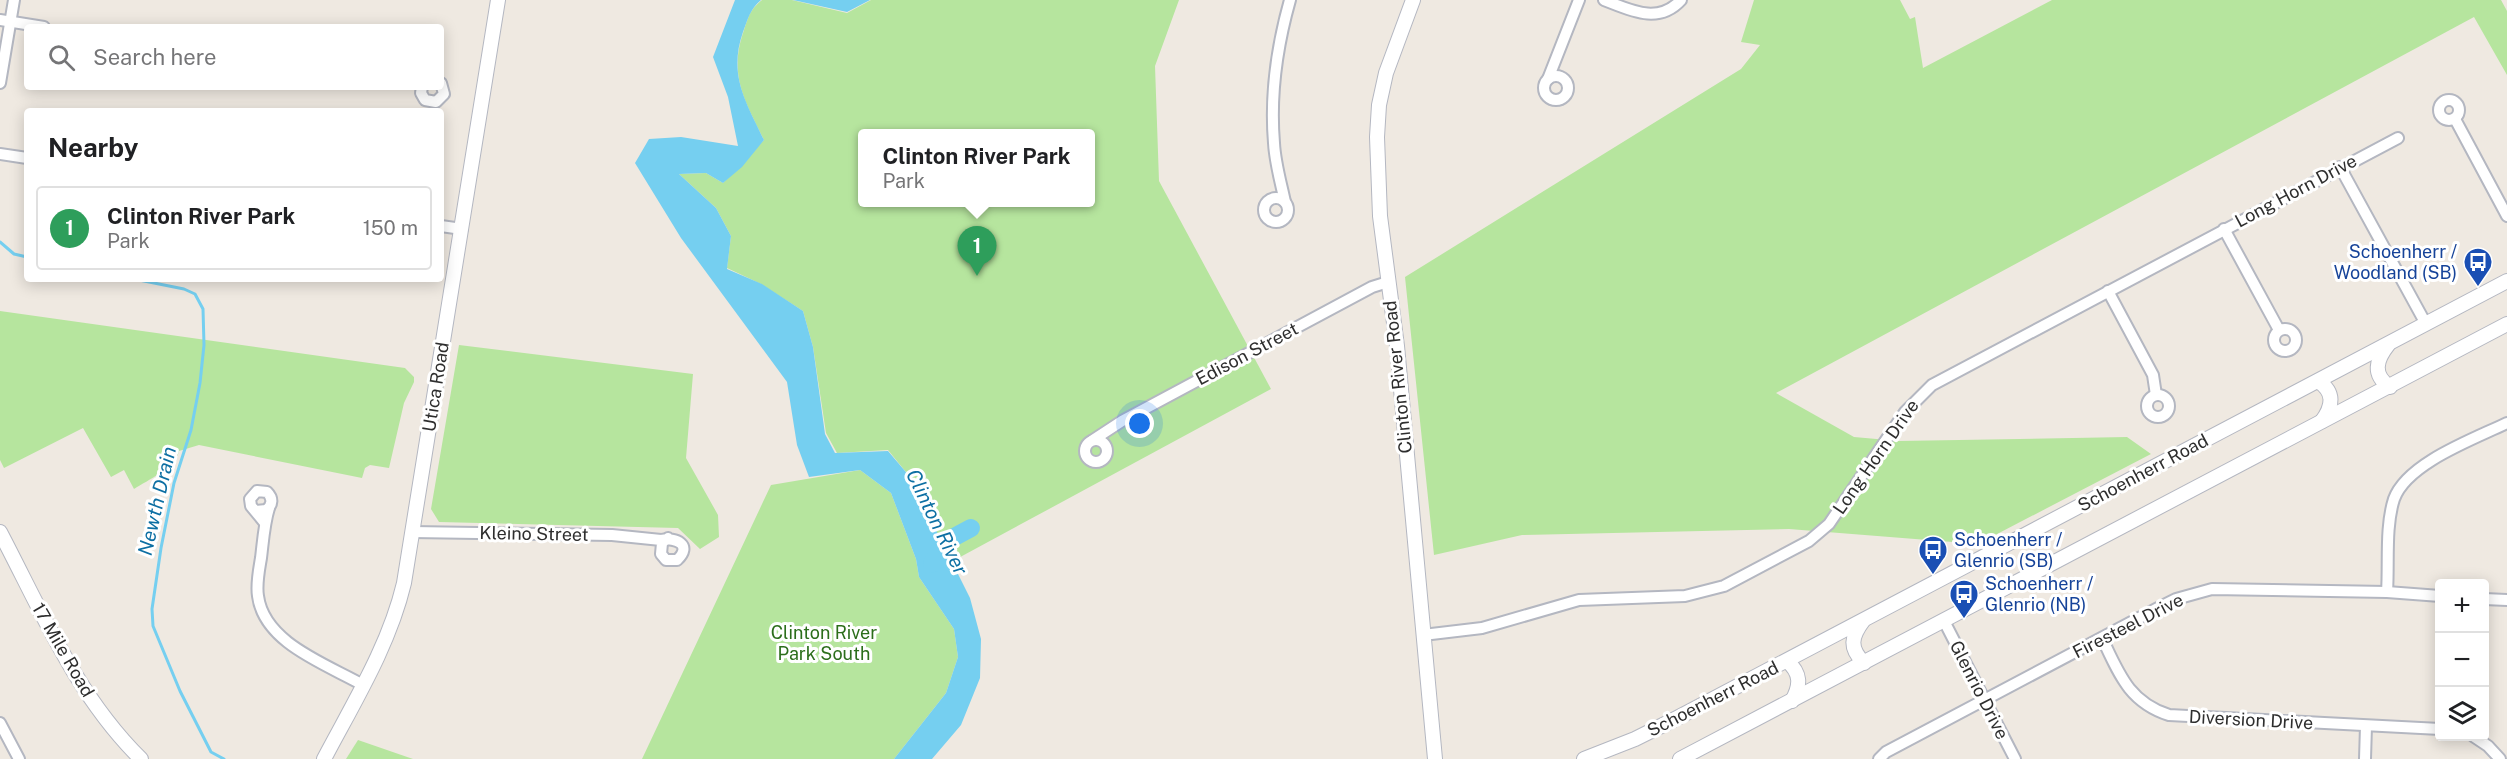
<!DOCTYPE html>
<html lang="en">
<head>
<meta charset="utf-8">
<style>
	:root { --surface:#fff; --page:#f6f6f6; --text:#202124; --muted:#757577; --line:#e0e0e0; --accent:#4264fb }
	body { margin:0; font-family:"Public Sans",sans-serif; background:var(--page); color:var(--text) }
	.controls { position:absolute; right:18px; bottom:18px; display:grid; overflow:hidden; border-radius:6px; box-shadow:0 3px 15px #0003 }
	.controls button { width:54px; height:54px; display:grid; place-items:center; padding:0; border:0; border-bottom:2px solid var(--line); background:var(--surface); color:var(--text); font:30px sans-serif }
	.you { position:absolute; left:1140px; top:424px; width:21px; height:21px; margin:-15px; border:4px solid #fff; border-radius:50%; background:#1a73e8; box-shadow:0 0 0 9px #1a73e833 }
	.badge { display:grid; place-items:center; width:39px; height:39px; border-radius:50%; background:var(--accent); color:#fff; font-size:20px; font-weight:700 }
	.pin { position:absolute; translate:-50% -50px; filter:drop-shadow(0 2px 3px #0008) }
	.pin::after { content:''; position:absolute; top:32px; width:21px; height:18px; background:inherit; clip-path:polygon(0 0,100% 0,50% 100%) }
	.popup { position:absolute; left:858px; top:129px; width:237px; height:78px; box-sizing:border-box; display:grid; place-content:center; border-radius:6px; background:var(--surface); filter:drop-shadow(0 2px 4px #0005); font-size:20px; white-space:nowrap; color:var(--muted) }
	.popup b { font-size:22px; color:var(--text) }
	.popup::after { content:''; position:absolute; left:50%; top:100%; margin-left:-12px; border:12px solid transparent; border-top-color:var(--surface) }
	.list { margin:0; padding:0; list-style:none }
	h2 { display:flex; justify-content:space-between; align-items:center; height:78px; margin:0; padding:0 24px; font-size:26px }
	h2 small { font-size:20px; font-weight:400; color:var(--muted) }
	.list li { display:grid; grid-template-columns:39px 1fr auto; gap:18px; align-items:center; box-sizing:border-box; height:84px; margin:0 12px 12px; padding:0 12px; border:2px solid var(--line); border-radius:6px }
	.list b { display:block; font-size:22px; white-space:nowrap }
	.list p { margin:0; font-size:20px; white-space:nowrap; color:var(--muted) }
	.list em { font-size:20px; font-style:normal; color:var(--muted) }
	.icon { flex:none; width:33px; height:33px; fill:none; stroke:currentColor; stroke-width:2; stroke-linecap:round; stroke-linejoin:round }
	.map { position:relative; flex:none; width:2507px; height:759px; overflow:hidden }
	.search { position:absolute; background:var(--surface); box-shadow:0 3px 15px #0003; left:24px; top:24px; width:420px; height:66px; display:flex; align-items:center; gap:15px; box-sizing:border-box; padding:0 21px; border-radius:6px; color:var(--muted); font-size:22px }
	.panel { position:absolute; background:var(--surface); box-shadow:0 3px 15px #0003; left:24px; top:108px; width:420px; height:174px; border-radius:6px }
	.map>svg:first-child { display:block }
</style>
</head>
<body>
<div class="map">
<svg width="2507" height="759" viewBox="0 0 2507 759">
	<rect width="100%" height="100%" fill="#efe9e1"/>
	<g fill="#b6e59e" fill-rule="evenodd">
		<path d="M762,0h30l55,13 24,-13h308l-24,66 4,115 112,208 -320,173 -18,-38 -1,-20 -44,-54 -51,3 -11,-20 -13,-86 -10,-36 -42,-27 -34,-16 4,-32 -15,-28 -37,-34 27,-1 17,10 41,-43c-19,-39 -36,-65 -20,-110 5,-15 6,-20 18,-30zM863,134h228v68h-228z"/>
		<polygon points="1754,0 1900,0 1910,19 1915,17 1923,68 2052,0 2501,0 2507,11 2507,75 2474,17 1776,393 1854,437 1899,441 2127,437 2151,454 1978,544 1789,529 1522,535 1434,555 1405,277 1741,69 1760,45 1741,42"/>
		<path d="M0,311l405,57 9,9v5l-10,21 -15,65 -19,-3 -5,3 -3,10 -163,-33 -20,6c-4,17 -31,29 -45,38l-10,-19 -13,7 -28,-49 -79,40 -4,-8z"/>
		<polygon points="459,345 693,374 686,458 718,515 719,537 700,549 678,528 439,522 431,509"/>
		<polygon points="860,470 891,493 916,559 919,577 954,629 958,657 946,693 894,759 642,759 771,485"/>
		<polygon points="358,740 413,759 346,759"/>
	</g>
	<g fill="#75cff0">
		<path d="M735,0h26c-11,9 -13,19 -18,32 -15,43 3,70 21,108l-22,27 -19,16 -17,-10 -27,1 37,34 15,28 -4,33 35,15 41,27 10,36 12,87 10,19 53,-2 45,53v20l37,74 11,41 -1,39 -19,47 -29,34h-38l52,-66 12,-36 -4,-28 -35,-52 -3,-18 -25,-66 -31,-23 -51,7 -12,-32 -10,-63 -106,-144 -46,-75 14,-24 32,-2 57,9 -10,-49 -15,-40z"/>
		<polygon points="793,0 870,0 847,12"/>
	</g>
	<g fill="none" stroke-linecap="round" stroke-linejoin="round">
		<g stroke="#75cff0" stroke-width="3">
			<polyline points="0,242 14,254 27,257"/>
			<polyline points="134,279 184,289 195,294 203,309 204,345 200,383 191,430 174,483 161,548 152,609 153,626 180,691 211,752 224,759"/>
		</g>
		<polyline stroke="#75cff0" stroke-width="18" points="932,564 943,543 971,528"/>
		<g stroke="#b4b7c1" stroke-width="14">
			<g id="street">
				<path d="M1604,0c26,10 54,25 77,0"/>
				<polyline points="0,20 44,27"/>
				<circle cx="1556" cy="88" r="12"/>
				<polyline points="1548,79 1579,0"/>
				<polyline points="0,83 14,0"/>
				<polyline points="422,87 421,93 425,100 436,102 444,94 441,83"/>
				<circle cx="2449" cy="110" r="10"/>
				<polyline points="2455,119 2507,216"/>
				<polyline points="0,154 27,158"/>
				<polyline points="2340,167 2426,324"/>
				<circle cx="1276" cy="210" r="12"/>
				<path d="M1285,202c-4,-19 -10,-39 -11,-59 -4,-48 3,-97 16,-143"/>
				<polyline points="441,226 462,229"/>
				<polyline points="2224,229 2279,330"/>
				<polyline points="2108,291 2153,375 2156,395"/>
				<circle cx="2285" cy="340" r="11"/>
				<circle cx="2158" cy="406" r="11"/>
				<circle cx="1096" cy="451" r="11"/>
				<polyline points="1093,440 1122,421 1372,287 1388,282"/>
				<path d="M269,508c-5,16 -6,34 -8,50 -2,12 -5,26 -3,38 6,47 68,68 105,89"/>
				<path d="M256,511l10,-1c7,-5 7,-12 1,-18l-10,-1 -7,8 1,7 14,17"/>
				<path d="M412,532l200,3 49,5c15,-3 32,5 16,20h-11l-5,-6 1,-11 6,-5"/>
				<path d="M2387,592c2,-29 -2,-65 7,-93 13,-36 80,-60 113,-76"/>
				<polyline points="2484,599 2507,600"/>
				<polyline points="1944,621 2015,759"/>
				<polyline points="1423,635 1482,628 1579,600 1685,596 1724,586 1809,541 1829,524 1905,412 1932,385 2398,138"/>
				<path d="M2102,638c17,36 27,64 67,77l271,14"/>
				<polyline points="0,723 19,759"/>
				<polyline points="2473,736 2488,746 2500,759"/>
				<polyline points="1879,759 1886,752 2158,608 2176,599 2212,589 2387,592 2440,596"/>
				<polyline points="2365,759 2366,726"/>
			</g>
		</g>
		<g stroke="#b4b7c1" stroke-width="16">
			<g id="secondary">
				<polyline points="1413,0 1386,73 1379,105 1377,137 1380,216 1397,346 1435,759"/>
				<path d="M2388,345c-12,15 -16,30 2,42"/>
				<path d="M2318,381c17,11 15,25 4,40"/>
				<path d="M0,532c42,80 76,163 141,227"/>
				<path d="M1863,621c-12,16 -14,27 1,42"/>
				<path d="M1787,661c14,12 14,24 5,40"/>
				<path d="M324,759c30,-57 65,-113 80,-176l94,-583"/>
				<polyline points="1584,759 1635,739 1677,718 2507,281"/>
				<polyline points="1680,759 2507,324"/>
			</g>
		</g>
		<use href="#street" stroke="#fff" stroke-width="10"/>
		<use href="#secondary" stroke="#fff" stroke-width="14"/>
	</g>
	<defs>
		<g id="bus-pin" transform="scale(1.5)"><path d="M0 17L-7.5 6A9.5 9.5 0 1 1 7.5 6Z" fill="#1a4fb4" stroke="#fff"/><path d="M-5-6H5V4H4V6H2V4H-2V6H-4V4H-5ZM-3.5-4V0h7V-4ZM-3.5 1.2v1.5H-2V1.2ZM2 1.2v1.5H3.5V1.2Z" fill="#fff"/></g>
	</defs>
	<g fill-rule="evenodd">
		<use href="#bus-pin" x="2478" y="262"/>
		<use href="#bus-pin" x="1933" y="550"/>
		<use href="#bus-pin" x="1964" y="594"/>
	</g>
	<g text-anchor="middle" stroke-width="6" stroke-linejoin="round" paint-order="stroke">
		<g font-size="18" fill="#2e2e2e" stroke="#fff">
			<text transform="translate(2296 191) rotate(-28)" y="6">Long Horn Drive</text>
			<text transform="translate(1247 354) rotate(-28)" y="6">Edison Street</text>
			<text transform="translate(1398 377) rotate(-96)" y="6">Clinton River Road</text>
			<text transform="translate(436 387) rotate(-81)" y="6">Utica Road</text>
			<text transform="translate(1876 457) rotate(-55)" y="6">Long Horn Drive</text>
			<text transform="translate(2143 473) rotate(-28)" y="6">Schoenherr Road</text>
			<text transform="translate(534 534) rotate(1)" y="6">Kleino Street</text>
			<text transform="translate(2128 626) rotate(-27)" y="6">Firesteel Drive</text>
			<text transform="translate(63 650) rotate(60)" y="6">17 Mile Road</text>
			<text transform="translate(1979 690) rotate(63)" y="6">Glenrio Drive</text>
			<text transform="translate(1713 699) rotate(-27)" y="6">Schoenherr Road</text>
			<text transform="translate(2251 720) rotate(3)" y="6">Diversion Drive</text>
		</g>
		<g font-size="18" fill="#164399" stroke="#fff" text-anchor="start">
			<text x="2457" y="258" text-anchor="end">Schoenherr /<tspan x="2457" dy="21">Woodland (SB)</tspan></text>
			<text x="1954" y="546">Schoenherr /<tspan x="1954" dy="21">Glenrio (SB)</tspan></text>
			<text x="1985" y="590">Schoenherr /<tspan x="1985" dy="21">Glenrio (NB)</tspan></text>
		</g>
		<g font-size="18" fill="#2c6e1b" stroke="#fff">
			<text x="824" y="639">Clinton River<tspan x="824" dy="21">Park South</tspan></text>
		</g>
		<g font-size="20" font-style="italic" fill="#0d6fa3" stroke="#fff">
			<text transform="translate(157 501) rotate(-77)" y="7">Newth Drain</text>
			<text transform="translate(937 522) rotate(64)" y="7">Clinton River</text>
		</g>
	</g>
</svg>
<div class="controls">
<button>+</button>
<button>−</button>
<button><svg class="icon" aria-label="layers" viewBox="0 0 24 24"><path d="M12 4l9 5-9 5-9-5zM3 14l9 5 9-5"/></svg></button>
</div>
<div class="you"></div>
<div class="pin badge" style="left:977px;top:276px;background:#2e9e5b">1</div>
<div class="popup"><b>Clinton River Park</b>Park</div>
<div class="search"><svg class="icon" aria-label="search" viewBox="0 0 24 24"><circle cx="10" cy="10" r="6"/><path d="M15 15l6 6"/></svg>Search here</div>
<section class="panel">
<h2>Nearby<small></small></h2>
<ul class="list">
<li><span class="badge" style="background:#2e9e5b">1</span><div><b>Clinton River Park</b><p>Park</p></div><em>150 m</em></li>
</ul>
</section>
</div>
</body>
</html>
